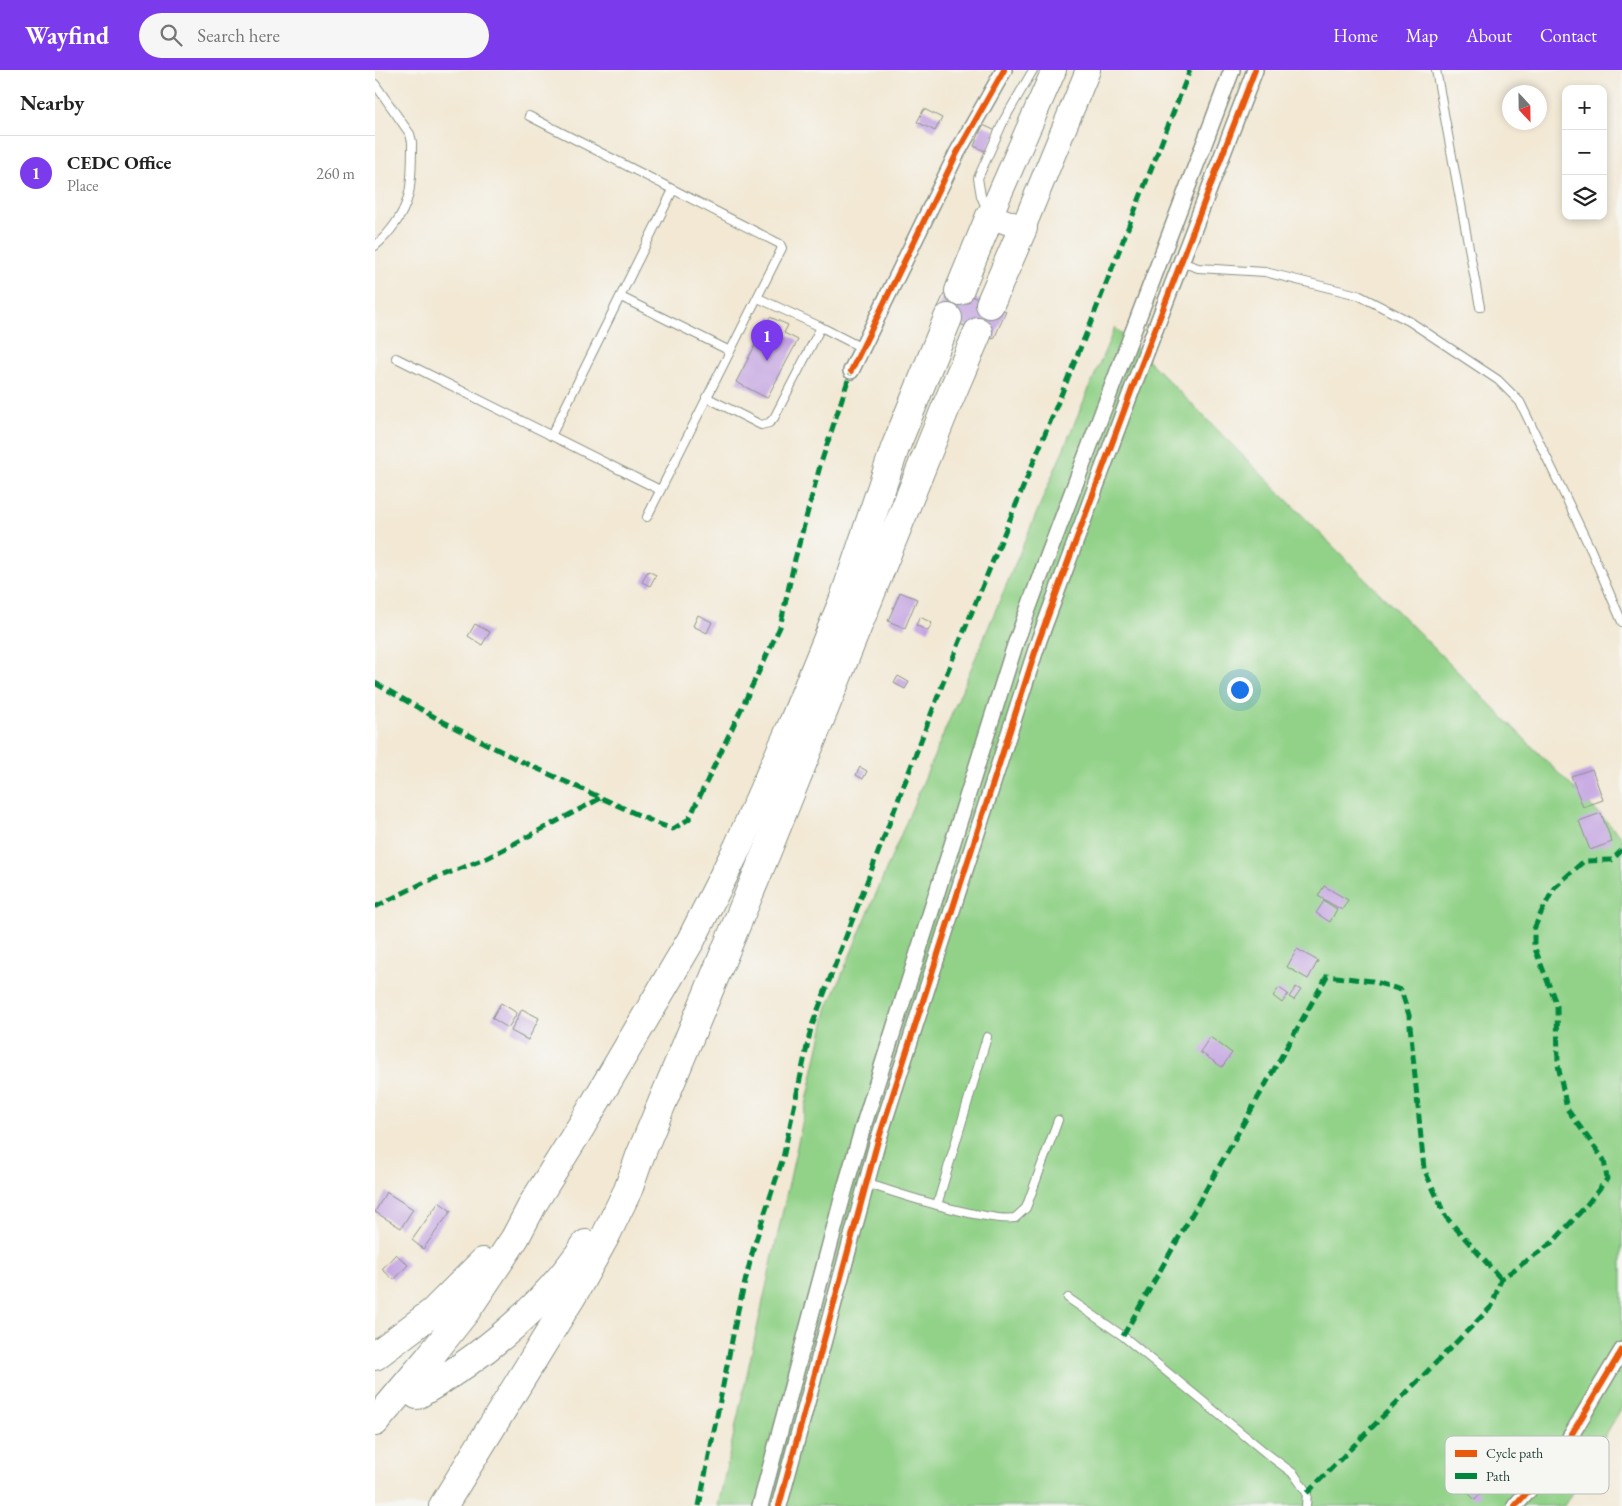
<!DOCTYPE html>
<html lang="en">
<head>
<meta charset="utf-8">
<style>
	:root { --surface:#fff; --page:#f6f6f6; --text:#222; --muted:#767676; --line:#e0e0e0; --accent:#7c3aed }
	body { margin:0; font-family:"EB Garamond",serif; background:var(--page); color:var(--text) }
	.controls { position:absolute; right:15px; top:15px; display:grid; overflow:hidden; border-radius:10px; box-shadow:0 2px 8px #0003 }
	.controls button { width:45px; height:45px; display:grid; place-items:center; padding:0; border:0; border-bottom:1px solid var(--line); background:var(--surface); color:var(--text); font:25px sans-serif }
	.compass { position:absolute; left:1127px; top:15px; width:45px; height:45px; border-radius:50%; background:var(--surface); box-shadow:0 2px 8px #0003; rotate:158deg }
	.you { position:absolute; left:864px; top:619px; width:18px; height:18px; margin:-12px; border:4px solid #fff; border-radius:50%; background:#1a73e8; box-shadow:0 0 0 8px #1a73e833 }
	.badge { display:grid; place-items:center; width:32px; height:32px; border-radius:50%; background:var(--accent); color:#fff; font-size:16px; font-weight:700 }
	.pin { position:absolute; translate:-50% -41px; filter:drop-shadow(0 1px 2px #0008) }
	.pin::after { content:''; position:absolute; top:26px; width:18px; height:15px; background:inherit; clip-path:polygon(0 0,100% 0,50% 100%) }
	.list { margin:0; padding:0; list-style:none }
	h2 { display:flex; justify-content:space-between; align-items:center; height:65px; margin:0; padding:0 20px; font-size:21px }
	h2 small { font-size:16px; font-weight:400; color:var(--muted) }
	.list li { display:grid; grid-template-columns:32px 1fr auto; gap:15px; align-items:center; box-sizing:border-box; height:75px; padding:0 20px; border-top:1px solid var(--line) }
	.list b { display:block; font-size:19px; white-space:nowrap }
	.list p { margin:0; font-size:16px; white-space:nowrap; color:var(--muted) }
	.list em { font-size:16px; font-style:normal; color:var(--muted) }
	.icon { flex:none; width:28px; height:28px; fill:none; stroke:currentColor; stroke-width:2; stroke-linecap:round; stroke-linejoin:round }
	.map { position:relative; flex:none; width:1247px; height:1436px; overflow:hidden }
	header { display:flex; align-items:center; gap:30px; box-sizing:border-box; height:70px; padding:0 25px; background:var(--accent); color:#fff }
	header strong { font-size:24px }
	nav { display:flex; gap:28px; margin-inline-start:auto; font-size:18px }
	.search { width:350px; height:45px; background:var(--page); display:flex; align-items:center; gap:12px; box-sizing:border-box; padding:0 18px; border-radius:28px; color:var(--muted); font-size:19px }
	main { display:flex }
	aside { flex:1; background:var(--surface) }
	.map>svg:first-child { display:block }
</style>
</head>
<body>
<header>
<strong>Wayfind</strong>
<div class="search"><svg class="icon" aria-label="search" viewBox="0 0 24 24"><circle cx="10" cy="10" r="6"/><path d="M15 15l6 6"/></svg>Search here</div>
<nav><a>Home</a><a>Map</a><a>About</a><a>Contact</a></nav>
</header>
<main>
<aside>
<h2>Nearby<small></small></h2>
<ul class="list">
<li><span class="badge">1</span><div><b>CEDC Office</b><p>Place</p></div><em>260 m</em></li>
</ul>
</aside>
<div class="map">
<svg width="1247" height="1436" viewBox="0 0 1247 1436">
	<rect width="100%" height="100%" fill="#f6f6f2"/>
	<filter id="ink" filterUnits="userSpaceOnUse"><feTurbulence type="fractalNoise" baseFrequency=".02" numOctaves="2"/><feDisplacementMap in="SourceGraphic" scale="10" xChannelSelector="R" yChannelSelector="G"/><feConvolveMatrix kernelMatrix="1 2 1 2 8 2 1 2 1" color-interpolation-filters="sRGB"/></filter>
	<filter id="wash" filterUnits="userSpaceOnUse"><feTurbulence type="fractalNoise" baseFrequency=".0096" numOctaves="4" result="noise"/><feDisplacementMap in="SourceGraphic" scale="20" xChannelSelector="R" yChannelSelector="G"/><feGaussianBlur stdDeviation="1.12" result="paint"/><feColorMatrix in="noise" values="0 0 0 0 0 0 0 0 0 0 0 0 0 0 0 0 0 1.4 0 .05"/><feComposite in="paint" operator="in"/></filter>
	<g filter="url(#wash)">
		<rect width="100%" height="100%" fill="#f2e8d4"/>
		<polygon fill="#92d288" stroke="#58885e" points="740,257 1247,767 1247,1337 1189,1436 343,1436 452,940"/>
		<g id="blocks">
			<g fill="#c2a2e1">
				<polygon points="549,39 567,48 560,61 542,52"/>
				<polygon points="608,55 621,61 612,82 599,76"/>
				<polygon points="573,216 631,241 619,269 560,243"/>
				<polygon points="395,247 413,255 409,263 423,270 392,328 361,312"/>
				<polygon points="273,501 281,505 275,516 267,512"/>
				<polygon points="525,522 542,529 530,558 513,551"/>
				<polygon points="323,545 337,552 332,563 318,556"/>
				<polygon points="545,547 557,553 553,561 541,555"/>
				<polygon points="100,554 115,562 107,575 93,566"/>
				<polygon points="523,606 534,612 530,619 519,613"/>
				<polygon points="485,697 492,701 488,709 481,705"/>
				<polygon points="1217,699 1228,730 1208,737 1196,706"/>
				<polygon points="1226,743 1237,772 1215,780 1204,751"/>
				<polygon points="949,816 973,830 967,840 943,826"/>
				<polygon points="949,831 962,839 955,852 941,843"/>
				<polygon points="922,879 943,891 933,909 912,897"/>
				<polygon points="921,917 926,920 919,930 914,927"/>
				<polygon points="904,918 913,924 907,933 898,926"/>
				<polygon points="126,933 142,943 133,958 117,948"/>
				<polygon points="147,939 164,948 153,970 136,961"/>
				<polygon points="835,967 857,983 847,997 825,982"/>
				<polygon points="11,1122 38,1139 26,1158 0,1142"/>
				<polygon points="64,1132 76,1141 48,1179 37,1170"/>
				<polygon points="21,1184 33,1195 19,1210 7,1199"/>
				<polygon points="1098,1417 1106,1424 1100,1430 1092,1422"/>
			</g>
		</g>
	</g>
	<g filter="url(#ink)">
		<use href="#blocks" fill-opacity="0" stroke="#889284" stroke-width="1"/>
		<g fill="none" stroke-linecap="round" stroke-linejoin="round">
			<g stroke="#889284" stroke-width="10">
				<g id="lane">
					<polyline points="1061,0 1105,237"/>
					<path d="M0,14l35,50 2,8c0,15 0,42 -4,55 -5,19 -19,37 -33,49"/>
					<polyline points="154,46 405,174 407,178 272,447"/>
					<polyline points="612,140 606,126 603,108 629,50 658,0"/>
					<polyline points="806,192 823,198 890,202 983,225 1034,251 1123,310 1145,332 1216,480 1247,552"/>
					<polyline points="246,227 355,281"/>
					<polyline points="383,228 446,257 487,278"/>
					<polyline points="21,288 285,420"/>
					<polyline points="331,327 386,355 394,353 399,348 446,257"/>
					<polyline points="176,366 298,120"/>
					<path d="M491,1113c35,12 71,23 108,31 14,2 27,6 41,4l11,-10 32,-88"/>
					<polyline points="562,1135 612,967"/>
					<polyline points="693,1228 748,1266 891,1383 919,1404 932,1423 931,1436"/>
				</g>
			</g>
			<g stroke="#889284" stroke-width="18">
				<g id="street">
					<polyline points="476,301 582,83 629,0"/>
					<polyline points="385,1436 470,1118 488,1057 640,575 662,515 857,0"/>
					<polyline points="404,1436 502,1074 664,570 756,322 880,0"/>
					<polyline points="1140,1436 1183,1387 1247,1280"/>
				</g>
			</g>
			<g stroke="#889284" stroke-width="26">
				<polyline id="primary" points="679,0 615,146 648,158 713,0"/>
			</g>
			<g stroke="#889284" stroke-width="30">
				<g id="highway">
					<polyline points="584,221 615,146"/>
					<polyline points="615,234 648,158"/>
					<polyline points="0,1286 58,1242 108,1192"/>
					<path d="M42,1325c65,-38 126,-87 169,-151"/>
					<polyline points="0,1352 53,1289 91,1241 140,1168 159,1132 207,1055 316,870 363,777 418,653 468,531 520,378 573,248"/>
					<polyline points="68,1436 199,1223 230,1167 253,1120 265,1086 392,781 571,337 603,262"/>
				</g>
			</g>
			<use href="#lane" stroke="#fff" stroke-width="8"/>
			<use href="#street" stroke="#fff" stroke-width="15"/>
			<use href="#primary" stroke="#fff" stroke-width="24"/>
			<use href="#highway" stroke="#fff" stroke-width="28"/>
			<g stroke="#00873e" stroke-width="5" stroke-dasharray="10 5" stroke-linecap="butt">
				<polyline points="0,613 63,649 139,688 281,753 298,759 314,749 405,557 420,489 445,396 476,301"/>
				<polyline points="0,837 48,813 112,788 226,728"/>
				<polyline points="748,1266 952,906 997,911 1026,920 1034,945 1049,1099 1071,1147 1126,1209"/>
				<polyline points="932,1423 1117,1236 1126,1209 1178,1172 1210,1137 1232,1109 1229,1090 1192,1039 1183,995 1182,936 1159,876 1159,859 1166,843 1179,818 1209,791 1237,790 1247,780"/>
				<polyline points="324,1436 363,1240 379,1176 408,1088 436,958 571,605 716,252 815,0"/>
			</g>
			<g stroke="#f6f6f2" stroke-width="9">
				<g id="cycleway">
					<polyline points="476,301 582,83 629,0"/>
					<polyline points="404,1436 502,1074 664,570 756,322 880,0"/>
					<polyline points="1140,1436 1183,1387 1247,1280"/>
				</g>
			</g>
			<use href="#cycleway" stroke="#e8590c" stroke-width="6"/>
		</g>
	</g>
	<rect x="1070" y="1366" width="164" height="58" rx="8" fill="#f6f6f2" stroke="#b6beb9" stroke-width="1"/>
	<rect x="1080" y="1380" width="22" height="7" fill="#e8590c"/>
	<rect x="1080" y="1403" width="22" height="6" fill="#00873e"/>
	<g font-size="14" fill="#1f3d34">
		<text x="1111" y="1388">Cycle path</text>
		<text x="1111" y="1411">Path</text>
	</g>
</svg>
<div class="controls">
<button>+</button>
<button>−</button>
<button><svg class="icon" aria-label="layers" viewBox="0 0 24 24"><path d="M12 4l9 5-9 5-9-5zM3 14l9 5 9-5"/></svg></button>
</div>
<svg class="compass" viewBox="-18 -18 36 36"><path d="M0-13l5 13h-10z" fill="#e53935"/><path d="M0 13l5-13h-10z" fill="#767676"/></svg>
<div class="you"></div>
<div class="pin badge" style="left:392px;top:291px">1</div>
</div>
</main>
</body>
</html>
